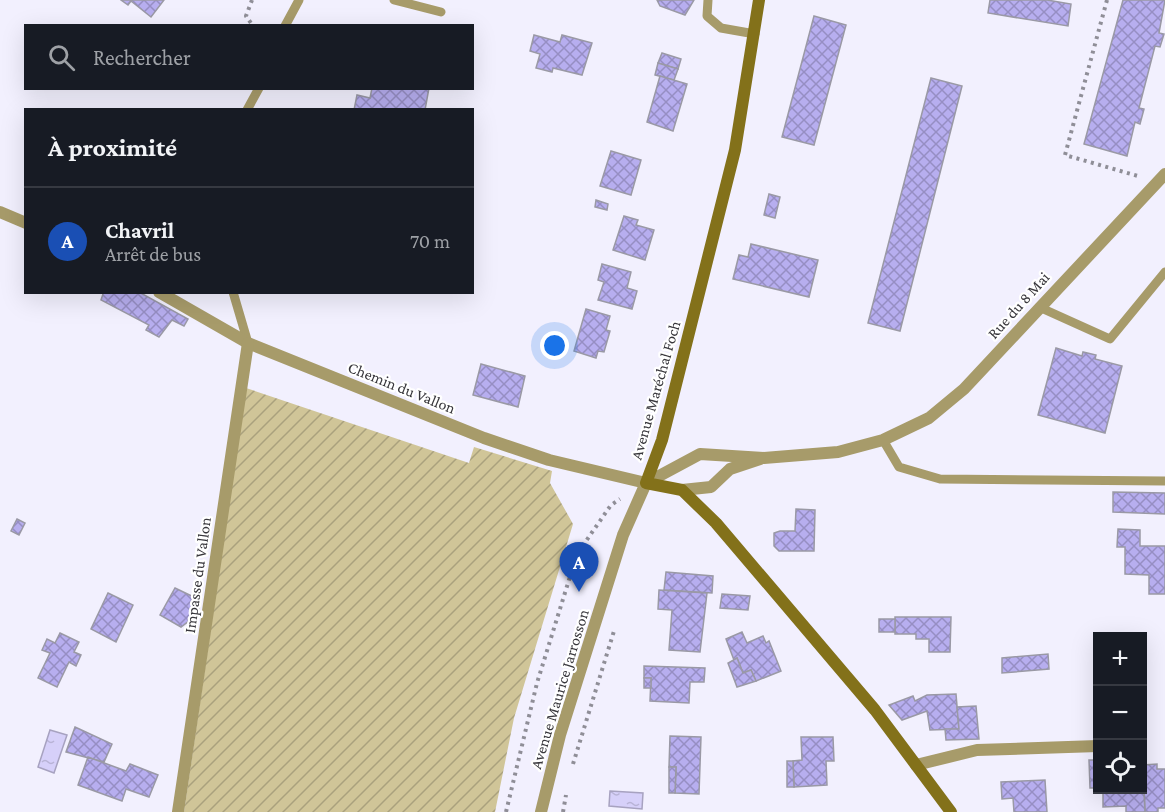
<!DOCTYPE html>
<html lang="fr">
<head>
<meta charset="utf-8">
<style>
	:root { --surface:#171b24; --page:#242831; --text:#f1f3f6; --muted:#9ea1a6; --line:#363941; --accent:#2563eb }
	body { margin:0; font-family:"Crimson Pro",serif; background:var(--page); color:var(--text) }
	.controls { position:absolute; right:18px; bottom:18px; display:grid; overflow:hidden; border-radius:0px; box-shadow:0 6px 24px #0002 }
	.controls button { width:54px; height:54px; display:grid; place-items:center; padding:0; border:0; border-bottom:2px solid var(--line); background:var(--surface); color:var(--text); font:30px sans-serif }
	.you { position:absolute; left:555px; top:346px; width:21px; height:21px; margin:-15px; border:4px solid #fff; border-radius:50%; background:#1a73e8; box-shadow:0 0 0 9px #1a73e833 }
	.badge { display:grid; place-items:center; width:39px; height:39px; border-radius:50%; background:var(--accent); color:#fff; font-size:20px; font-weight:700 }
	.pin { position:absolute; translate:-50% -50px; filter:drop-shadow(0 2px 3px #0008) }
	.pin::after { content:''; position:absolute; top:32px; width:21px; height:18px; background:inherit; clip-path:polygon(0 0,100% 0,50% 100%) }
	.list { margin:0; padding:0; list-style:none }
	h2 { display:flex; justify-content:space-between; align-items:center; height:78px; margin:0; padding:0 24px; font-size:26px }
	h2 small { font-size:20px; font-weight:400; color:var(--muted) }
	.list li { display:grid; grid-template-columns:39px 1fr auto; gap:18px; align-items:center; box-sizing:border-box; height:108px; padding:0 24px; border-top:2px solid var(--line) }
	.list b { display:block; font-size:22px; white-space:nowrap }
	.list p { margin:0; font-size:20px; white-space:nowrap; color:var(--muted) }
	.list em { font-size:20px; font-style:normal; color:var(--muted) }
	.icon { flex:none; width:33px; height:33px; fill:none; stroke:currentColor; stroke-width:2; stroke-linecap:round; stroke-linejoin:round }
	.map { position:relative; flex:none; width:1165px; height:812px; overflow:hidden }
	.search { position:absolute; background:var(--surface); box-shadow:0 6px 24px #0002; left:24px; top:24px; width:450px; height:66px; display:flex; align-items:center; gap:15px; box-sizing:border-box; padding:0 21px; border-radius:0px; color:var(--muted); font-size:22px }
	.panel { position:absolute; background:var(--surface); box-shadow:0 6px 24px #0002; left:24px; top:108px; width:450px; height:186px; border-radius:0px }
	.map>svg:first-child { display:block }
</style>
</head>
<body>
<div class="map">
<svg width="1165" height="812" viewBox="0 0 1165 812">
	<defs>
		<pattern id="garden-furrows" width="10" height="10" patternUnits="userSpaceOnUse" patternTransform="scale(1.5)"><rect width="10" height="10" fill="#d0c598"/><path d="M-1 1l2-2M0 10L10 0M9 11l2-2" fill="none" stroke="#aaa17d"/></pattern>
		<pattern id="water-ripples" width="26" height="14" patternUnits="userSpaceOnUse" patternTransform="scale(1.5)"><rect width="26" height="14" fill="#d6d0f9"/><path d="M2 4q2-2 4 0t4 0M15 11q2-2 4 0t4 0" fill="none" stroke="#b8b3d6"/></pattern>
		<pattern id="building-cross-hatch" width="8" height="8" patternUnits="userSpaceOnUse" patternTransform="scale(1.5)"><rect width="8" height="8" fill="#b7aeef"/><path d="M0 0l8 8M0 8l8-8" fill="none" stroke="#968ec3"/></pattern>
	</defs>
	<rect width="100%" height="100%" fill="#f2f0fe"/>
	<polygon fill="url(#garden-furrows)" points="246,388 469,463 474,447 552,471 550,483 573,524 514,718 495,812 184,812"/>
	<g fill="url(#water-ripples)" stroke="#a7a2c0" stroke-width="1.5">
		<polygon points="50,730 67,735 54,773 38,767"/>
		<polygon points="610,791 643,793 642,809 609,806"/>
	</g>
	<g fill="url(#building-cross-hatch)" stroke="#9a99a5" stroke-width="1.5">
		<polygon points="121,0 164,0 151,17 131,1 128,5"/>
		<polygon points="657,0 694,0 685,15 660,6"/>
		<polygon points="990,0 1047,0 1071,4 1068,26 988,13"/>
		<polygon points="1123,0 1165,0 1159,33 1164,34 1160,47 1155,46 1139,108 1144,109 1140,124 1135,122 1127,156 1084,144"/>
		<polygon points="814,16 846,25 814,145 782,137"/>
		<polygon points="534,35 560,42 562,35 592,43 582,75 553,68 552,72 536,68 540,54 530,51"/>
		<polygon points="662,53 681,59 678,69 658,63"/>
		<polygon points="658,63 678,69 674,80 655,75"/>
		<polygon points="660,76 687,84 673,131 647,122"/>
		<polygon points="931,78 962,86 900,331 868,323"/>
		<polygon points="372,88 429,88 425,110 354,110 357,95 370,98"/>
		<polygon points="611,151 641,160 631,195 600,186"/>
		<polygon points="769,194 780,197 775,218 764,215"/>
		<polygon points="596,200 608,204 607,210 595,207"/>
		<polygon points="624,216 638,220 636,225 654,230 645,260 613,250"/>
		<polygon points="751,244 818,260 809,297 733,279 739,255 748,257"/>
		<polygon points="602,264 631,272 627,288 637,291 632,309 598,300 604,282 598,280"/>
		<polygon points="100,292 139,292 188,319 184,326 172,320 159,337 146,330 149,325 101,300 103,294"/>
		<polygon points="586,309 610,316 606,330 610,331 604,352 598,351 596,358 574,351"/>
		<polygon points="1056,348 1082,356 1083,352 1096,355 1095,359 1122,366 1105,433 1038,415"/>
		<polygon points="481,364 525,376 518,407 473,395"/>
		<polygon points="1113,492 1165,493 1165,514 1113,512"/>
		<polygon points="796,509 815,510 814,551 779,551 774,546 774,533 780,531 795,531"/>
		<polygon points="17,519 25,523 19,535 11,531"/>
		<polygon points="1118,529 1140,530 1140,546 1165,546 1165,594 1149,594 1149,575 1125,574 1125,547 1117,547"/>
		<polygon points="666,572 713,576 712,593 664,590"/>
		<polygon points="175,588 200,600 198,614 181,627 160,615"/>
		<polygon points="659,590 707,593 700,652 669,650 672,610 658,609"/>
		<polygon points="108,593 133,605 116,642 91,629"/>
		<polygon points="722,594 750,596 748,610 720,608"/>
		<polygon points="895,617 951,617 950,652 929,652 929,639 916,639 916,634 895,634"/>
		<rect x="879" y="619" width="16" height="13"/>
		<polygon points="742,632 747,643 763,636 766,643 769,641 781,671 756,681 751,670 743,673 737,658 734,660 726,639"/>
		<polygon points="60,633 79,642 74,652 81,655 76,666 69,662 57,687 38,678 50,653 42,650 47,639 55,643"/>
		<polygon points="1048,654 1049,669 1002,673 1002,658"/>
		<polygon points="737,658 743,673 751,670 756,681 737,687 728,663"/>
		<polygon points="644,666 705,668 704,682 690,682 689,703 650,701 651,678 644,678"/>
		<rect x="644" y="678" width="7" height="10"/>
		<polygon points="956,694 959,729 930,730 927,711 902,720 889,705 913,696 915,701 927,695"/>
		<polygon points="976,706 979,739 946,740 945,729 959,729 957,707"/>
		<polygon points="75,727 112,744 104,762 66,752"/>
		<polygon points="670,736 701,737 699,794 675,793 676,767 669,767"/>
		<polygon points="801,737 833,737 834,761 826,761 827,785 794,787 793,761 802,760"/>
		<polygon points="88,757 126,771 130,764 158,775 149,797 126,789 122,801 78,785"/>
		<polygon points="1089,760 1098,760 1098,788 1090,788"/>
		<polygon points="787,761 793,761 794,787 787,787"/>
		<polygon points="1157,764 1157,769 1165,769 1165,808 1158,808 1158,812 1145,812 1143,765"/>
		<polygon points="669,767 676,767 675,793 669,793"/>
		<polygon points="1143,772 1145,812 1126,812 1126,806 1103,807 1103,790 1142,790"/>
		<polygon points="1045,780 1047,812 1014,812 1013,798 1002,799 1001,782"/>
	</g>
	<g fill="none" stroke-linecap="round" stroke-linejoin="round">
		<g stroke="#8f8e97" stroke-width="4" stroke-dasharray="3 4.5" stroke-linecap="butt">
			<polyline points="252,0 246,16 253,26"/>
			<polyline points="1107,0 1065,155 1138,176"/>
			<polyline points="573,764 614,631"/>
			<polyline points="506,812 537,683 577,554 611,505 620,499"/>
			<polyline points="563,812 566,795"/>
		</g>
		<g stroke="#a79b6a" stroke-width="9">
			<polyline points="394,0 441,12"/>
			<polyline points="708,0 707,16 721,28 755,34"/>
			<polyline points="285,26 299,0"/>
			<polyline points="247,110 259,88"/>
			<polyline points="233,292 248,343"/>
			<polyline points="1039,307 1110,339 1165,272"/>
			<polyline points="883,440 899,467 940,479 1165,481"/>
		</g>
		<g stroke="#a79b6a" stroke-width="12">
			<polyline points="0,212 26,223"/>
			<polyline points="159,292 248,343 484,438 549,460 646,483 700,454 764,458 838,452 883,440 929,418 964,389 1165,174"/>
			<polyline points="682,490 711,487 730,469 760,459"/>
			<polyline points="916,765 977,750 1098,746"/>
			<polyline points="178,812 248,343"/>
		</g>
		<polyline stroke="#a79b6a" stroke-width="12" points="541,812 560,735 623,535 646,483"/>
		<polyline stroke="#83711a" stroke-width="12" points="759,0 735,150 662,440 646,483 682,490 716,523 875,710 951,812"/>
	</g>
	<g text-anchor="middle" stroke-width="4.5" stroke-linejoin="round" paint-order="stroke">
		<g font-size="16" fill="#38373c" stroke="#fff">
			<text transform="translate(1018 305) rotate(-48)" y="6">Rue du 8 Mai</text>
			<text transform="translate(402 387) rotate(22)" y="6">Chemin du Vallon</text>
			<text transform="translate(655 390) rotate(-74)" y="6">Avenue Maréchal Foch</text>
			<text transform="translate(197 575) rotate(-82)" y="6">Impasse du Vallon</text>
			<text transform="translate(559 689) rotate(-73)" y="6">Avenue Maurice Jarrosson</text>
		</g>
	</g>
</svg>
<div class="controls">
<button>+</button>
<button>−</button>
<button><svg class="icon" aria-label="locate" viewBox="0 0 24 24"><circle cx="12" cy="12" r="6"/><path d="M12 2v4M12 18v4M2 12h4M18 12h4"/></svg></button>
</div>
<div class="you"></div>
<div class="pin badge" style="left:579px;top:592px;background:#1a4fb4">A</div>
<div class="search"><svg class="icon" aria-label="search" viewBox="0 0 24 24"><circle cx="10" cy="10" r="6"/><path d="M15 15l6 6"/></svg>Rechercher</div>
<section class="panel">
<h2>À proximité<small></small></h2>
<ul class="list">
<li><span class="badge" style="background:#1a4fb4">A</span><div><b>Chavril</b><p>Arrêt de bus</p></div><em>70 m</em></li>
</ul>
</section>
</div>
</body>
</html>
